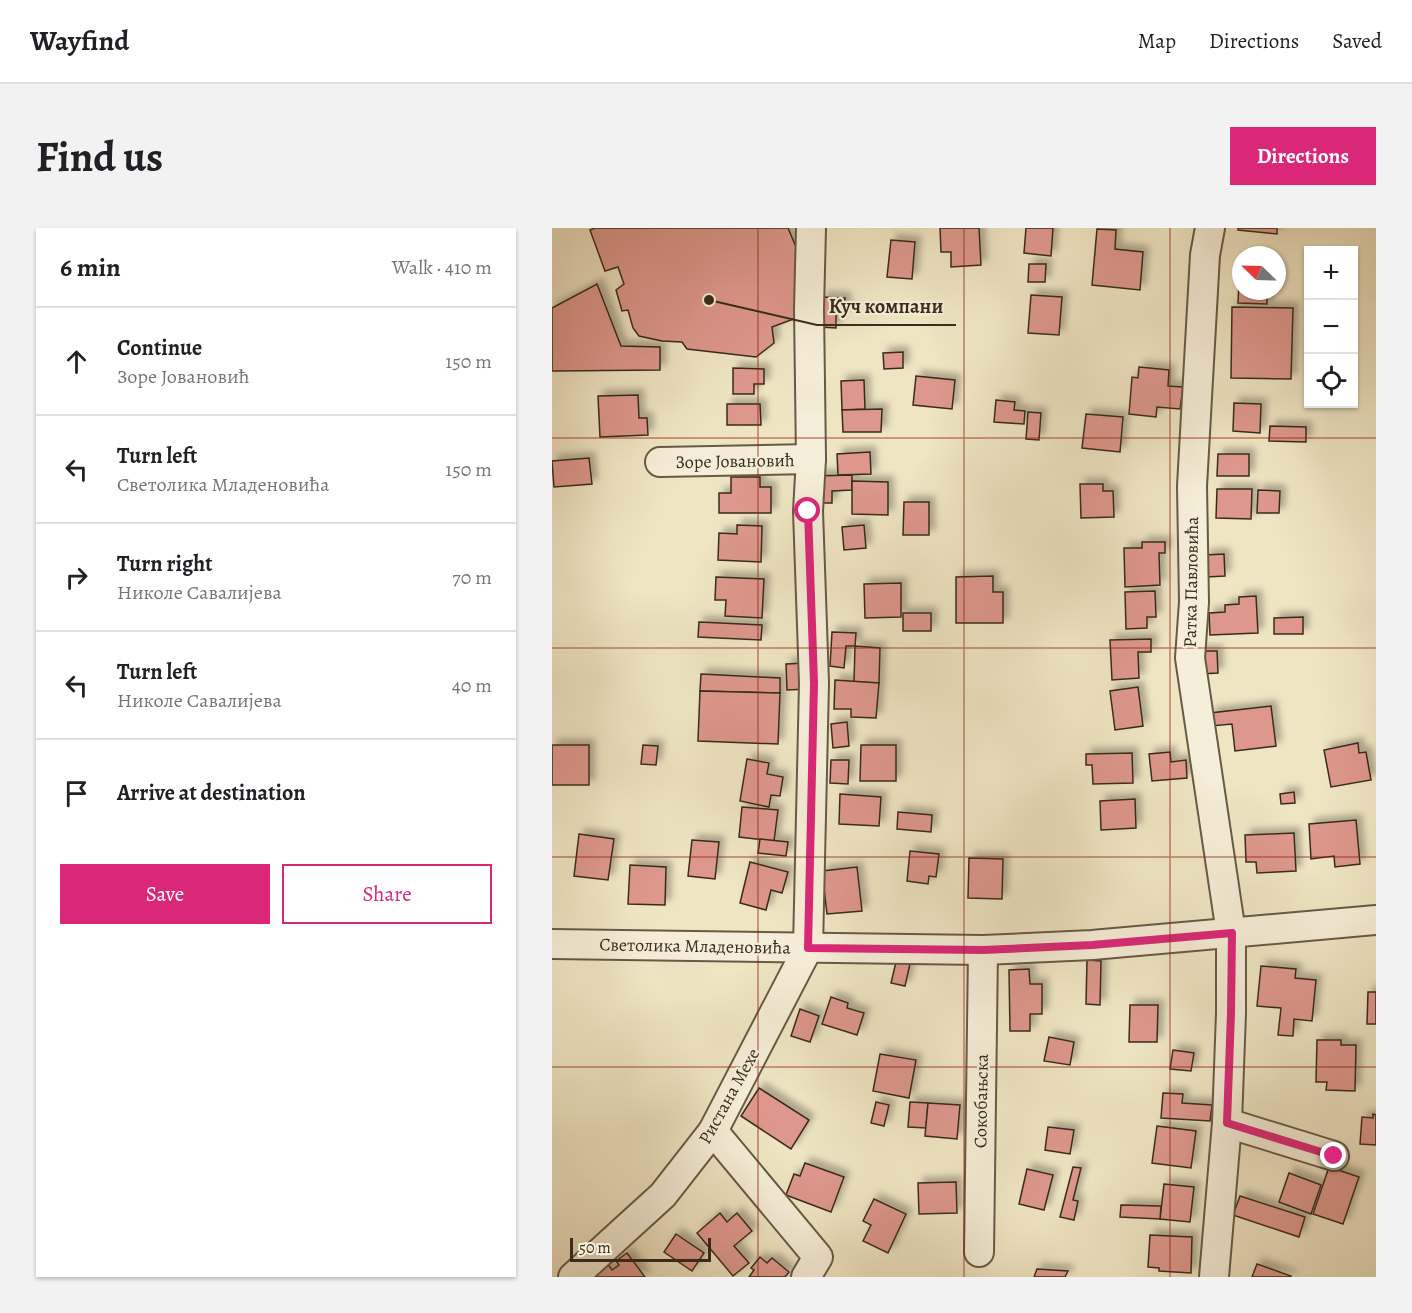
<!DOCTYPE html>
<html lang="en">
<head>
<meta charset="utf-8">
<style>
	:root { --surface:#fff; --page:#f2f2f2; --text:#202124; --muted:#757577; --line:#e0e0e0; --accent:#db2777 }
	body { margin:0; font-family:Alegreya,serif; background:var(--page); color:var(--text) }
	.controls { position:absolute; right:18px; top:18px; display:grid; overflow:hidden; border-radius:0px; box-shadow:0 2px 4px #0004 }
	.controls button { width:54px; height:54px; display:grid; place-items:center; padding:0; border:0; border-bottom:2px solid var(--line); background:var(--surface); color:var(--text); font:30px sans-serif }
	.compass { position:absolute; left:680px; top:18px; width:54px; height:54px; border-radius:50%; background:var(--surface); box-shadow:0 2px 4px #0004; rotate:293deg }
	.scale { position:absolute; left:18px; bottom:15px; width:141px; box-sizing:border-box; padding-left:6px; border:3px solid #3a2b1d; border-top:0; font-size:16px; line-height:21px; white-space:nowrap; color:#3a2b1d; -webkit-text-stroke:4px #f5eed8; paint-order:stroke }
	.stop { position:absolute; width:18px; height:18px; margin:-14px; border:4px solid #db2777; border-radius:50%; background:#fff }
	.stop.end { background:#db2777; border-color:#fff; box-shadow:0 2px 6px #0008 }
	.list { margin:0; padding:0; list-style:none }
	h2 { display:flex; justify-content:space-between; align-items:center; height:78px; margin:0; padding:0 24px; font-size:26px }
	h2 small { font-size:20px; font-weight:400; color:var(--muted) }
	.list li { display:grid; grid-template-columns:39px 1fr auto; gap:18px; align-items:center; box-sizing:border-box; height:108px; padding:0 24px; border-top:2px solid var(--line) }
	.list b { display:block; font-size:22px; white-space:nowrap }
	.list p { margin:0; font-size:20px; white-space:nowrap; color:var(--muted) }
	.list em { font-size:20px; font-style:normal; color:var(--muted) }
	.actions { display:flex; gap:12px; padding:18px 24px }
	.actions a { flex:1; padding:14px 0; border:2px solid var(--accent); border-radius:0px; text-align:center; font-size:21px; color:var(--accent) }
	.actions .main { background:var(--accent); color:#fff }
	.icon { flex:none; width:33px; height:33px; fill:none; stroke:currentColor; stroke-width:2; stroke-linecap:round; stroke-linejoin:round }
	.map { position:relative; flex:none; width:824px; height:1049px; overflow:hidden; border-radius:0px }
	header { display:flex; align-items:center; gap:36px; box-sizing:border-box; height:84px; padding:0 30px; background:var(--surface); border-bottom:2px solid var(--line) }
	header strong { font-size:28px }
	nav { display:flex; gap:33px; margin-inline-start:auto; font-size:21px }
	.intro { display:flex; align-items:center; justify-content:space-between; box-sizing:border-box; height:144px; padding:0 36px }
	h1 { margin:0; font-size:42px }
	.button { padding:15px 27px; border-radius:0px; background:var(--accent); color:#fff; font-size:21px; font-weight:700 }
	main { display:flex; gap:36px; padding:0 36px }
	aside { flex:1; background:var(--surface); border-radius:0px; box-shadow:0 2px 4px #0004 }
	.map>svg:first-child { display:block }
</style>
</head>
<body>
<header>
<strong>Wayfind</strong>
<nav><a>Map</a><a>Directions</a><a>Saved</a></nav>
</header>
<div class="intro"><h1>Find us</h1><a class="button">Directions</a></div>
<main>
<aside>
<h2>6 min<small>Walk · 410 m</small></h2>
<ul class="list">
<li><svg class="icon" aria-label="ahead" viewBox="0 0 24 24"><path d="M12 20V5M6 11l6-6 6 6"/></svg><div><b>Continue</b><p>Зоре Јовановић</p></div><em>150 m</em></li>
<li><svg class="icon" aria-label="left" viewBox="0 0 24 24"><path d="M17 20v-9H6M10 6l-5 5 5 5"/></svg><div><b>Turn left</b><p>Светолика Младеновића</p></div><em>150 m</em></li>
<li><svg class="icon" aria-label="right" viewBox="0 0 24 24"><path d="M7 20v-9h11M14 6l5 5-5 5"/></svg><div><b>Turn right</b><p>Николе Савалијева</p></div><em>70 m</em></li>
<li><svg class="icon" aria-label="left" viewBox="0 0 24 24"><path d="M17 20v-9H6M10 6l-5 5 5 5"/></svg><div><b>Turn left</b><p>Николе Савалијева</p></div><em>40 m</em></li>
<li><svg class="icon" aria-label="arrive" viewBox="0 0 24 24"><path d="M6 21V4h12l-3 4 3 4H6"/></svg><div><b>Arrive at destination</b></div></li>
</ul>
<div class="actions"><a class="main">Save</a><a>Share</a></div>
</aside>
<div class="map">
<svg width="824" height="1049" viewBox="0 0 824 1049">
	<defs>
		<filter id="shadow"><feDropShadow dx="5.5" dy="-5.5" stdDeviation="3" flood-color="#0004"/></filter>
	</defs>
	<rect width="100%" height="100%" fill="#efe5c3"/>
	<filter id="stains"><feTurbulence type="fractalNoise" baseFrequency=".00333" numOctaves="4"/><feColorMatrix values="0 0 0 0 .2 0 0 0 0 .09 0 0 0 0 .02 0 0 0 .5 -.17"/></filter>
	<radialGradient id="worn" r=".72"><stop offset=".6" stop-color="#630" stop-opacity="0"/><stop offset="1" stop-color="#630" stop-opacity=".3"/></radialGradient>
	<g fill="#dd978c" stroke="#3a2b1d" stroke-width="1.5" filter="url(#shadow)">
		<polygon points="43,0 236,0 244,19 247,89 220,99 222,115 204,129 135,121 130,114 110,113 87,108 81,100 76,82 70,83 64,62 72,56 66,39 53,43 38,2"/>
		<polygon points="388,0 427,0 429,37 399,39 399,24 389,24"/>
		<polygon points="474,0 501,0 499,28 472,25"/>
		<polygon points="686,0 725,0 725,6 686,2"/>
		<polygon points="545,1 564,2 563,21 591,24 588,62 540,57"/>
		<polygon points="339,12 363,14 360,51 335,49"/>
		<polygon points="477,36 494,36 493,54 476,54"/>
		<polygon points="687,53 689,53 689,63 715,63 715,76 686,75"/>
		<polygon points="45,56 69,118 108,119 108,142 0,143 0,80"/>
		<polygon points="479,67 510,69 507,107 476,105"/>
		<polygon points="270,69 293,70 293,85 284,84 284,100 268,99"/>
		<polygon points="680,79 741,80 739,151 679,150"/>
		<polygon points="351,124 351,140 332,141 331,125"/>
		<polygon points="587,139 617,142 616,158 631,159 628,181 605,179 604,189 577,186 580,149 586,150"/>
		<polygon points="181,140 212,141 212,156 202,156 202,166 181,166"/>
		<polygon points="364,148 403,152 400,181 361,177"/>
		<polygon points="312,152 313,181 290,182 289,153"/>
		<polygon points="86,167 87,190 95,190 96,207 48,209 46,168"/>
		<polygon points="444,172 463,174 462,182 473,183 472,196 442,194"/>
		<polygon points="682,175 709,176 708,205 681,203"/>
		<polygon points="175,176 208,176 209,197 175,197"/>
		<polygon points="330,181 329,204 291,204 290,182"/>
		<polygon points="476,184 489,185 487,212 474,211"/>
		<polygon points="534,186 571,189 568,224 530,220"/>
		<polygon points="718,198 754,199 754,214 717,213"/>
		<polygon points="318,224 319,246 286,247 285,226"/>
		<polygon points="666,226 697,226 697,248 665,248"/>
		<polygon points="37,230 40,256 2,259 0,233"/>
		<polygon points="300,247 300,262 280,263 280,275 264,275 263,248"/>
		<polygon points="179,249 208,249 208,259 219,259 219,285 167,285 167,265 179,265"/>
		<polygon points="300,253 336,254 336,287 300,286"/>
		<polygon points="528,256 551,256 551,263 561,263 562,289 529,290"/>
		<polygon points="665,261 700,261 699,291 664,290"/>
		<polygon points="706,262 728,263 727,285 705,285"/>
		<polygon points="352,274 377,274 377,307 351,307"/>
		<polygon points="185,297 210,298 209,334 166,332 167,305 185,306"/>
		<polygon points="312,297 314,320 292,322 290,299"/>
		<polygon points="590,314 613,314 613,325 607,325 608,357 573,359 572,320 590,320"/>
		<polygon points="672,326 673,348 654,349 653,327"/>
		<polygon points="441,348 441,364 451,364 451,395 404,395 404,349"/>
		<polygon points="164,349 212,351 210,390 173,388 174,372 163,372"/>
		<polygon points="349,355 349,389 313,390 312,356"/>
		<polygon points="603,363 604,389 595,389 595,400 574,401 573,364"/>
		<polygon points="704,368 706,405 658,407 657,385 673,384 673,377 687,376 687,369"/>
		<rect x="351" y="385" width="28" height="18"/>
		<polygon points="751,389 751,406 722,406 722,390"/>
		<polygon points="147,394 210,397 209,412 146,409"/>
		<polygon points="280,404 304,405 303,418 294,418 292,440 278,438"/>
		<polygon points="599,411 599,424 586,424 587,450 560,452 558,412"/>
		<polygon points="303,418 328,420 327,455 302,454"/>
		<polygon points="646,423 665,423 666,445 647,446"/>
		<polygon points="255,435 257,461 235,462 234,436"/>
		<polygon points="149,446 228,450 228,465 148,463"/>
		<polygon points="283,452 327,455 324,490 299,489 299,481 282,481"/>
		<polygon points="586,459 591,498 563,502 558,463"/>
		<polygon points="148,463 228,465 226,516 146,513"/>
		<polygon points="719,478 724,518 683,523 680,496 659,498 658,485"/>
		<polygon points="295,494 297,518 281,520 279,496"/>
		<polygon points="806,515 807,525 814,524 819,552 779,559 772,522"/>
		<rect x="0" y="517" width="37" height="40"/>
		<polygon points="91,517 106,518 104,537 89,536"/>
		<polygon points="309,517 344,517 344,553 308,553"/>
		<polygon points="618,524 619,534 634,532 635,550 600,553 597,526"/>
		<polygon points="580,525 581,555 541,556 540,537 534,537 534,526"/>
		<polygon points="195,531 217,535 215,546 231,549 228,568 219,567 217,579 188,573"/>
		<polygon points="279,532 297,532 296,556 278,555"/>
		<polygon points="742,564 743,575 729,576 728,566"/>
		<polygon points="288,566 329,569 327,598 287,596"/>
		<polygon points="583,571 584,600 549,602 548,573"/>
		<polygon points="190,579 226,582 222,613 187,609"/>
		<polygon points="346,584 380,587 379,604 345,601"/>
		<polygon points="804,592 808,636 783,639 782,628 759,631 757,596"/>
		<polygon points="742,605 744,643 705,645 704,634 694,634 693,607"/>
		<polygon points="27,606 62,611 56,652 22,648"/>
		<polygon points="208,611 236,614 234,628 206,625"/>
		<polygon points="140,612 167,614 163,651 136,648"/>
		<polygon points="358,623 387,626 384,649 377,648 376,656 355,653"/>
		<polygon points="417,630 451,631 450,671 416,670"/>
		<polygon points="198,634 236,644 230,665 219,662 214,682 188,675"/>
		<polygon points="78,637 114,639 113,677 76,676"/>
		<polygon points="305,639 310,683 275,686 270,643"/>
		<polygon points="535,732 549,733 548,777 534,776"/>
		<polygon points="344,734 358,736 353,758 339,755"/>
		<polygon points="709,738 744,741 743,750 764,752 760,793 742,791 741,808 726,807 729,780 705,778"/>
		<polygon points="477,741 478,756 490,756 490,786 478,786 478,803 458,803 457,742"/>
		<polygon points="816,764 824,764 824,796 815,796"/>
		<polygon points="279,769 296,775 295,780 312,785 305,807 270,796"/>
		<polygon points="578,777 606,777 605,814 577,814"/>
		<polygon points="248,781 267,788 258,814 239,808"/>
		<polygon points="497,809 522,814 518,837 492,833"/>
		<polygon points="765,812 789,812 789,817 804,817 803,863 774,862 775,854 764,854"/>
		<polygon points="621,822 642,825 639,843 618,841"/>
		<polygon points="328,826 364,832 357,870 321,863"/>
		<polygon points="207,860 257,892 239,921 189,888"/>
		<polygon points="611,865 631,866 630,875 660,877 658,893 609,890"/>
		<polygon points="324,874 337,877 332,898 319,895"/>
		<polygon points="358,874 376,875 374,900 356,899"/>
		<polygon points="376,875 408,877 405,911 373,908"/>
		<polygon points="821,886 824,887 824,917 808,916 810,889 821,890"/>
		<polygon points="605,898 644,903 639,940 600,935"/>
		<polygon points="496,899 522,902 518,926 493,922"/>
		<polygon points="253,935 292,949 279,984 234,967 242,946 248,948"/>
		<polygon points="521,939 529,940 521,972 526,973 522,992 508,989"/>
		<polygon points="777,939 807,949 791,996 761,986"/>
		<polygon points="475,941 501,947 492,982 467,976"/>
		<polygon points="737,945 769,957 759,986 727,974"/>
		<polygon points="404,954 405,985 367,986 366,955"/>
		<polygon points="612,956 642,959 638,994 608,991"/>
		<polygon points="688,968 753,989 747,1009 681,987"/>
		<polygon points="322,971 354,986 336,1025 311,1013 319,997 311,993"/>
		<polygon points="569,977 609,978 608,991 568,989"/>
		<polygon points="168,985 175,994 185,985 200,1003 182,1018 197,1035 181,1048 145,1005"/>
		<polygon points="124,1006 152,1025 140,1043 112,1024"/>
		<polygon points="598,1007 640,1009 639,1045 607,1043 607,1040 596,1039"/>
		<polygon points="75,1025 93,1049 34,1049 53,1032 60,1042 67,1037 64,1033"/>
		<polygon points="208,1029 215,1035 220,1030 237,1044 233,1049 197,1049 202,1042 199,1040"/>
		<polygon points="705,1036 739,1048 738,1049 700,1049"/>
		<polygon points="485,1041 516,1043 513,1049 482,1049"/>
	</g>
	<g fill="none" stroke-linecap="round" stroke-linejoin="round">
		<g stroke="#675a46" stroke-width="32">
			<g id="minor">
				<polyline points="658,0 653,27 640,258 642,374 638,430 679,705 679,785 675,895 662,1049"/>
				<polyline points="108,234 259,231"/>
				<polyline points="0,716 431,722 540,717 824,692"/>
				<polyline points="675,895 782,928"/>
				<polyline points="161,903 266,1029 254,1049"/>
				<polyline points="427,1024 431,722"/>
				<polyline points="21,1049 111,967 161,903 256,720 262,455 256,283 259,231 257,81 259,0"/>
			</g>
		</g>
		<use href="#minor" stroke="#f5eed8" stroke-width="28"/>
	</g>
	<g fill="none" stroke-linecap="round" stroke-linejoin="round">
		<polyline stroke="#db2777" stroke-width="8" points="256,283 262,455 256,720 431,722 540,717 680,705 679,785 675,895 782,928"/>
	</g>
	<path fill="none" stroke="#8f2418" stroke-width="1.5" stroke-opacity="0.55" d="M206,0v1049M412,0v1049M618,0v1049M0,210h824M0,420h824M0,629h824M0,839h824"/>
	<g text-anchor="middle" stroke-width="4.5" stroke-linejoin="round" paint-order="stroke">
		<g font-size="18" fill="#3a2b1d" stroke="#f5eed8">
			<text transform="translate(183 233) rotate(-1)" y="6">Зоре Јовановић</text>
			<text transform="translate(639 354) rotate(-89)" y="6">Ратка Павловића</text>
			<text transform="translate(143 718) rotate(1)" y="6">Светолика Младеновића</text>
			<text transform="translate(177 868) rotate(-61)" y="6">Ристана Мехе</text>
			<text transform="translate(429 873) rotate(-89)" y="6">Сокобањска</text>
		</g>
	</g>
	<path fill="none" stroke="#3a2b1d" stroke-width="2" d="M157 72L265 97H404"/>
	<circle fill="#3a2b1d" stroke="#f5eed8" stroke-width="2" cx="157" cy="72" r="6"/>
	<g font-size="20" text-anchor="middle" font-weight="bold" fill="#3a2b1d" stroke="#f5eed8" stroke-width="4.5" stroke-linejoin="round" paint-order="stroke">
		<text x="334" y="85">Куч компани</text>
	</g>
	<rect width="100%" height="100%" filter="url(#stains)"/>
	<rect width="100%" height="100%" fill="url(#worn)"/>
</svg>
<div class="controls">
<button>+</button>
<button>−</button>
<button><svg class="icon" aria-label="locate" viewBox="0 0 24 24"><circle cx="12" cy="12" r="6"/><path d="M12 2v4M12 18v4M2 12h4M18 12h4"/></svg></button>
</div>
<svg class="compass" viewBox="-18 -18 36 36"><path d="M0-13l5 13h-10z" fill="#e53935"/><path d="M0 13l5-13h-10z" fill="#757577"/></svg>
<div class="scale">50 m</div>
<div class="stop" style="left:256px;top:283px"></div>
<div class="stop end" style="left:782px;top:928px"></div>
</div>
</main>
</body>
</html>
